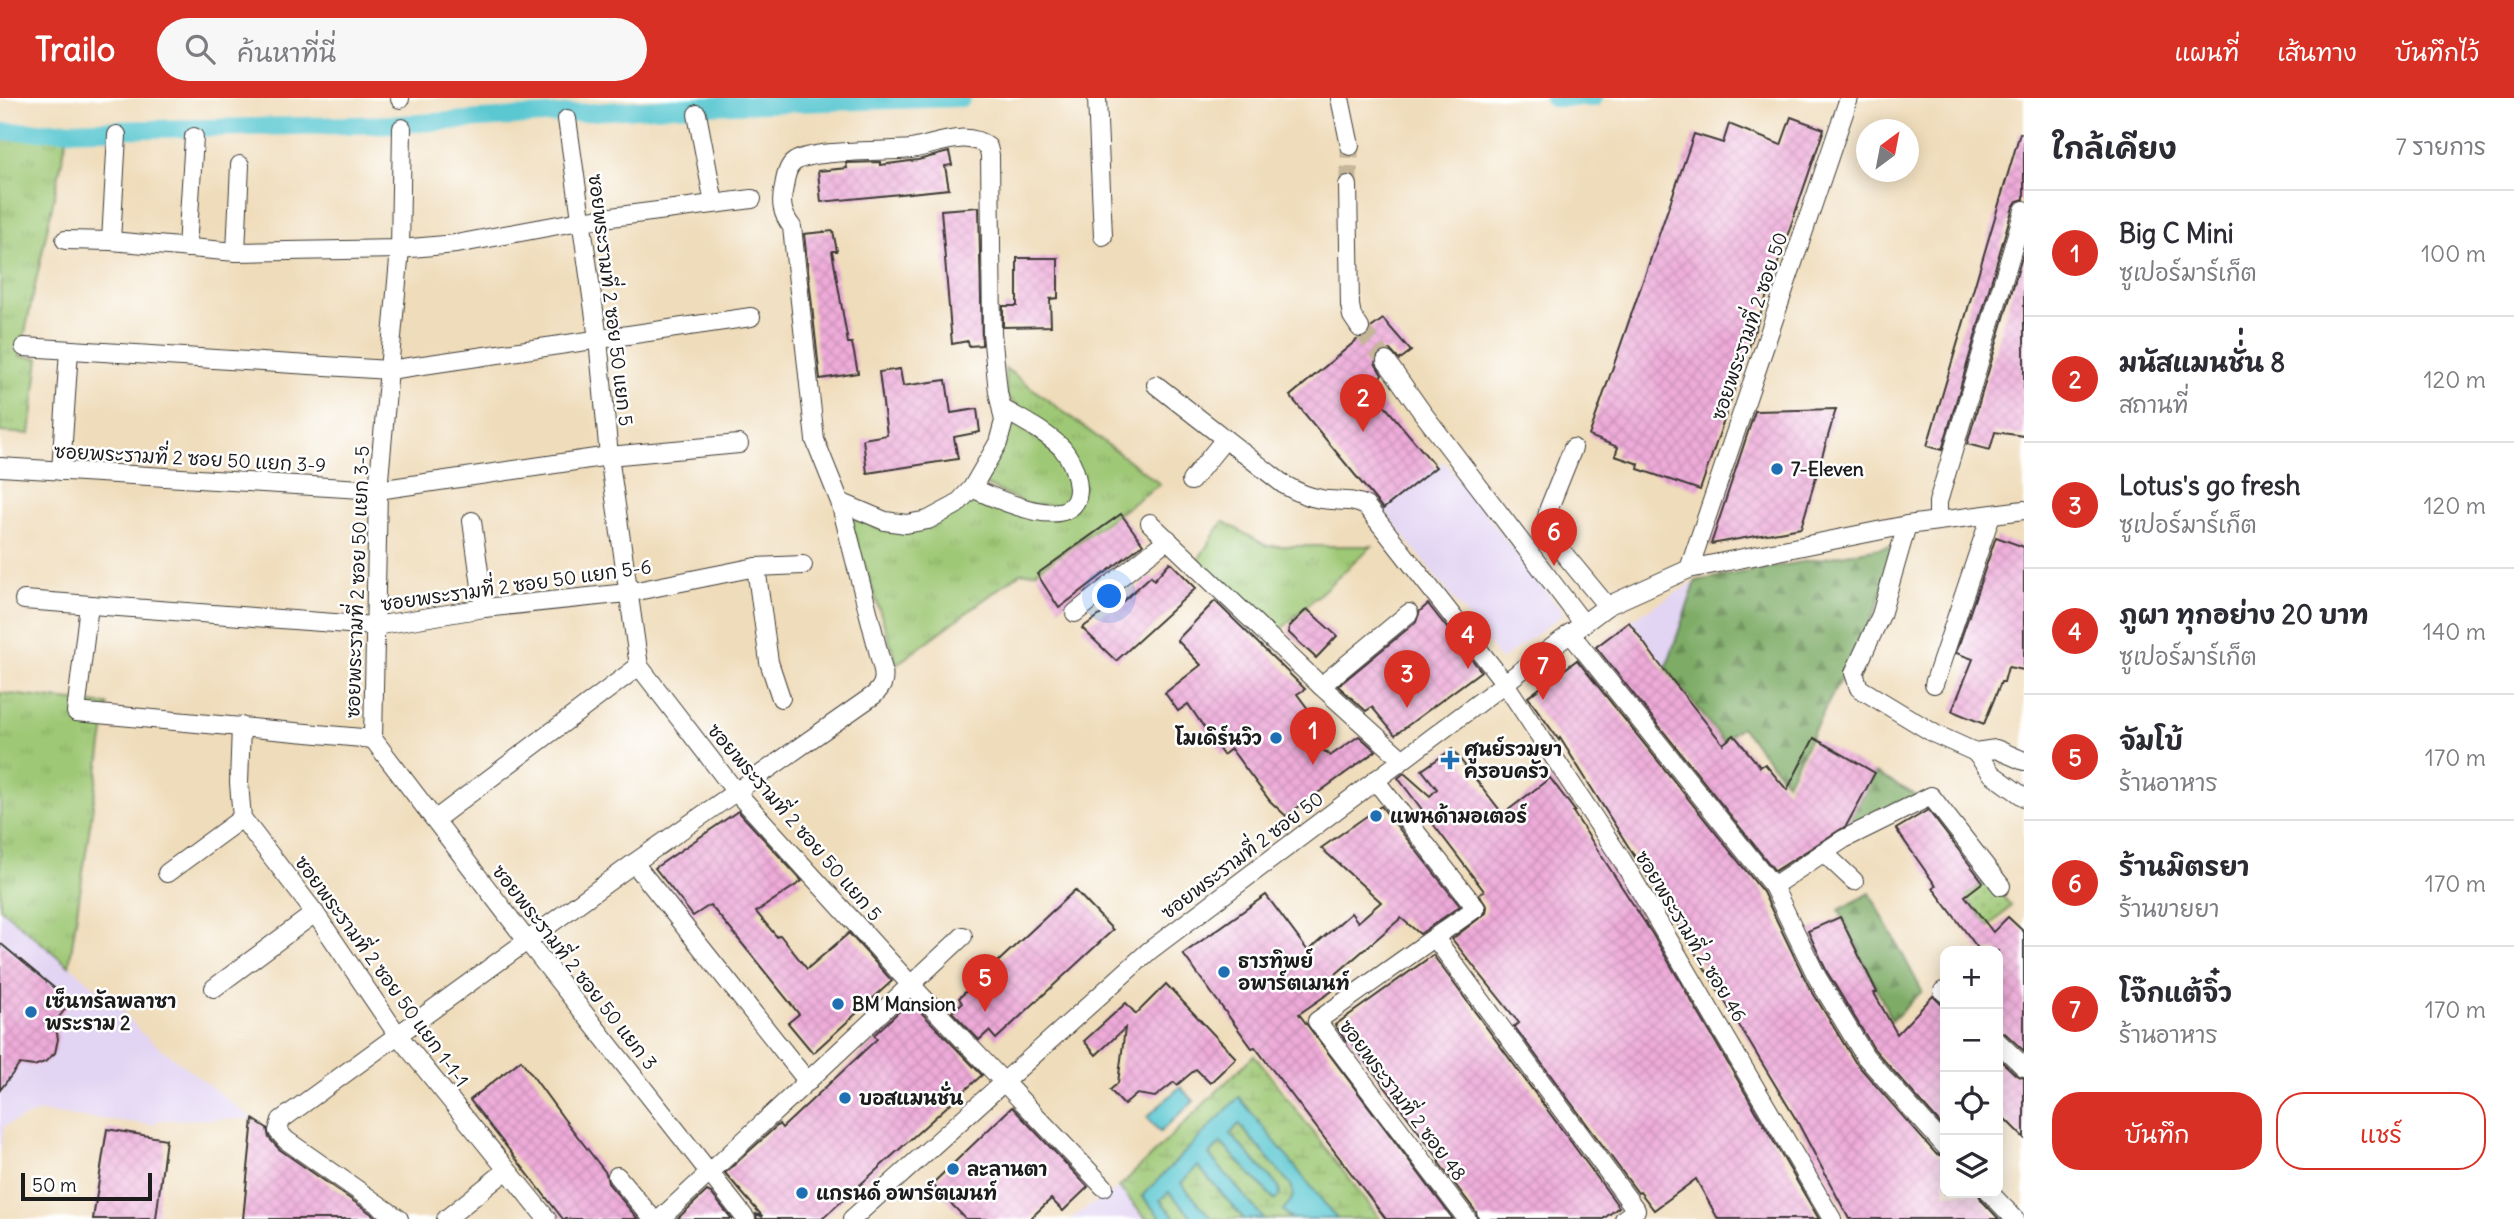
<!DOCTYPE html>
<html lang="th">
<head>
<meta charset="utf-8">
<style>
	:root { --surface:#fff; --page:#f7f7f7; --text:#2b2b33; --muted:#7c7c81; --line:#e1e1e2; --accent:#d93025 }
	body { margin:0; font-family:Delius,"Playpen Sans Thai",sans-serif; background:var(--page); color:var(--text) }
	.controls { position:absolute; right:21px; bottom:21px; display:grid; overflow:hidden; border-radius:14px; box-shadow:0 4px 18px #0003 }
	.controls button { width:63px; height:63px; display:grid; place-items:center; padding:0; border:0; border-bottom:2px solid var(--line); background:var(--surface); color:var(--text); font:35px sans-serif }
	.compass { position:absolute; left:1856px; top:21px; width:63px; height:63px; border-radius:50%; background:var(--surface); box-shadow:0 4px 18px #0003; rotate:32deg }
	.scale { position:absolute; left:21px; bottom:18px; width:131px; box-sizing:border-box; padding-left:7px; border:4px solid #1c1c1c; border-top:0; font-size:19px; line-height:24px; white-space:nowrap; color:#1c1c1c; -webkit-text-stroke:5px #fff; paint-order:stroke }
	.you { position:absolute; left:1110px; top:499px; width:24px; height:24px; margin:-18px; border:5px solid #fff; border-radius:50%; background:#1a73e8; box-shadow:0 0 0 10px #1a73e833 }
	.badge { display:grid; place-items:center; width:46px; height:46px; border-radius:50%; background:var(--accent); color:#fff; font-size:23px; font-weight:700 }
	.pin { position:absolute; translate:-50% -58px; filter:drop-shadow(0 2px 4px #0008) }
	.pin::after { content:''; position:absolute; top:37px; width:24px; height:21px; background:inherit; clip-path:polygon(0 0,100% 0,50% 100%) }
	.list { margin:0; padding:0; list-style:none }
	h2 { display:flex; justify-content:space-between; align-items:center; height:91px; margin:0; padding:0 28px; font-size:30px }
	h2 small { font-size:23px; font-weight:400; color:var(--muted) }
	.list li { display:grid; grid-template-columns:46px 1fr auto; gap:21px; align-items:center; box-sizing:border-box; height:126px; padding:0 28px; border-top:2px solid var(--line) }
	.list b { display:block; font-size:26px; white-space:nowrap }
	.list p { margin:0; font-size:23px; white-space:nowrap; color:var(--muted) }
	.list em { font-size:23px; font-style:normal; color:var(--muted) }
	.actions { display:flex; gap:14px; padding:21px 28px }
	.actions a { flex:1; padding:16px 0; border:2px solid var(--accent); border-radius:28px; text-align:center; font-size:24px; color:var(--accent) }
	.actions .main { background:var(--accent); color:#fff }
	.icon { flex:none; width:38px; height:38px; fill:none; stroke:currentColor; stroke-width:2; stroke-linecap:round; stroke-linejoin:round }
	.map { position:relative; flex:none; width:2024px; height:1121px; overflow:hidden }
	header { display:flex; align-items:center; gap:42px; box-sizing:border-box; height:98px; padding:0 35px; background:var(--accent); color:#fff }
	header strong { font-size:33px }
	nav { display:flex; gap:38px; margin-inline-start:auto; font-size:24px }
	.search { width:490px; height:63px; background:var(--page); display:flex; align-items:center; gap:18px; box-sizing:border-box; padding:0 24px; border-radius:38px; color:var(--muted); font-size:26px }
	main { display:flex }
	aside { flex:1; background:var(--surface) }
	.map>svg:first-child { display:block }
</style>
</head>
<body>
<header>
<strong>Trailo</strong>
<div class="search"><svg class="icon" aria-label="search" viewBox="0 0 24 24"><circle cx="10" cy="10" r="6"/><path d="M15 15l6 6"/></svg>ค้นหาที่นี่</div>
<nav><a>แผนที่</a><a>เส้นทาง</a><a>บันทึกไว้</a></nav>
</header>
<main>
<div class="map">
<svg width="2024" height="1121" viewBox="0 0 2024 1121">
	<defs>
		<pattern id="grass-tufts" width="24" height="20" patternUnits="userSpaceOnUse" patternTransform="scale(1.75)"><rect width="24" height="20" fill="#9ec874"/><path d="M3 7l-1-3M5 7V3M7 7l1-3M15 17l-1-3M17 17v-4M19 17l1-3" fill="none" stroke="#88ab64"/></pattern>
		<pattern id="forest-firs" width="22" height="20" patternUnits="userSpaceOnUse" patternTransform="scale(1.75)"><rect width="22" height="20" fill="#7eac66"/><path d="M5 1l3.5 6h-7zM16 11l3.5 6h-7z" fill="#668b53"/></pattern>
		<pattern id="wetland-marsh" width="20" height="14" patternUnits="userSpaceOnUse" patternTransform="scale(1.75)"><rect width="20" height="14" fill="#9ec874"/><path d="M1 5h8M5 5V1M11 12h8M15 12V8" fill="none" stroke="#88ab64"/></pattern>
		<pattern id="garden-dots" width="8" height="8" patternUnits="userSpaceOnUse" patternTransform="scale(1.75)"><rect width="8" height="8" fill="#9ec874"/><path d="M2 2h.1M6 6h.1" fill="none" stroke="#88ab64" stroke-width="1.8" stroke-linecap="round"/></pattern>
		<pattern id="building-cross-hatch" width="8" height="8" patternUnits="userSpaceOnUse" patternTransform="scale(1.75)"><rect width="8" height="8" fill="#eeabd9"/><path d="M0 0l8 8M0 8l8-8" fill="none" stroke="#cc93ba"/></pattern>
	</defs>
	<rect width="100%" height="100%" fill="#fff"/>
	<filter id="ink" filterUnits="userSpaceOnUse"><feTurbulence type="fractalNoise" baseFrequency=".0143" numOctaves="2"/><feDisplacementMap in="SourceGraphic" scale="14" xChannelSelector="R" yChannelSelector="G"/><feConvolveMatrix kernelMatrix="1 2 1 2 8 2 1 2 1" color-interpolation-filters="sRGB"/></filter>
	<filter id="wash" filterUnits="userSpaceOnUse"><feTurbulence type="fractalNoise" baseFrequency=".00686" numOctaves="4" result="noise"/><feDisplacementMap in="SourceGraphic" scale="28" xChannelSelector="R" yChannelSelector="G"/><feGaussianBlur stdDeviation="1.57" result="paint"/><feColorMatrix in="noise" values="0 0 0 0 0 0 0 0 0 0 0 0 0 0 0 0 0 1.4 0 .05"/><feComposite in="paint" operator="in"/></filter>
	<g filter="url(#wash)">
		<rect width="100%" height="100%" fill="#efdcba"/>
		<g fill="#e2d4f3">
			<polygon points="1444,363 1564,516 1501,562 1383,411"/>
			<polygon points="1696,483 1666,570 1631,522"/>
			<polygon points="0,810 122,911 140,934 253,1021 157,1022 156,1027 39,1014 4,1028 0,1058"/>
			<polygon points="1119,1089 1146,1121 1070,1121"/>
		</g>
		<g fill="url(#grass-tufts)" stroke="#5d7248" stroke-width="2">
			<polygon points="67,39 20,258 39,260 30,336 0,334 0,42"/>
			<polygon points="1005,270 1160,386 1035,474 1020,475 897,566 849,419 881,431 907,434 969,406 977,398 1056,420 1085,388 1028,316 1007,299"/>
			<path d="M1016,327c10,7 24,13 33,21 15,14 31,43 14,59h-34l-45,-21 26,-57z"/>
			<polygon points="1223,423 1267,448 1372,448 1276,536 1198,462"/>
			<polygon points="0,595 108,607 69,868 0,810"/>
		</g>
		<g fill="url(#forest-firs)" stroke="#4d6441" stroke-width="2">
			<polygon points="1896,447 1876,512 1787,685 1741,629 1723,643 1666,570 1696,483"/>
			<polygon points="1875,675 1918,698 1841,736"/>
			<polygon points="1870,795 1922,893 1892,923 1839,812"/>
		</g>
		<g fill="url(#wetland-marsh)" stroke="#5d7248" stroke-width="2">
			<polygon points="1254,957 1380,1121 1337,1121 1239,1000 1142,1098 1162,1121 1146,1121 1119,1089"/>
			<path d="M1239,1026l52,61c5,12 0,16 -8,25l8,9h-27l-55,-64 12,-12 54,57 5,-5 -1,-8 -49,-53z"/>
			<polygon points="1198,1068 1244,1121 1212,1121 1180,1085"/>
			<polygon points="1169,1093 1194,1121 1176,1121 1160,1102"/>
		</g>
		<polygon fill="url(#garden-dots)" stroke="#5d7248" stroke-width="2" points="1988,780 2011,808 1989,829 1965,798"/>
		<g fill="#5ac7d1" stroke="#3b7276" stroke-width="2">
			<polygon points="1180,989 1194,1003 1160,1034 1147,1019"/>
			<path d="M1239,999l98,122h-46l-8,-9c8,-9 13,-13 8,-25l-52,-61 -9,10 49,53 1,8 -5,5 -54,-57 -12,12 55,64h-20l-46,-53 -17,17 31,36h-18l-25,-27 -9,8 16,19h-14l-20,-23z"/>
		</g>
		<g fill="none" stroke-linecap="round" stroke-linejoin="round">
			<g stroke="#5ac7d1" stroke-width="18">
				<polyline points="1553,0 1594,0"/>
				<polyline points="0,34 402,26 672,9 962,0"/>
			</g>
		</g>
		<g id="blocks">
			<g fill="url(#building-cross-hatch)">
				<polygon points="1791,19 1824,31 1700,392 1638,371 1639,366 1615,358 1618,349 1589,338 1694,36 1723,45 1729,26 1781,47"/>
				<polygon points="2020,35 2024,36 2024,101 2017,103 2013,109 1942,352 1927,348"/>
				<polygon points="949,54 952,67 945,68 949,91 821,104 818,73 847,70 846,65 880,64 880,67 918,62"/>
				<polygon points="979,109 982,247 969,248 968,243 952,246 941,112"/>
				<polygon points="833,133 837,153 832,153 848,245 852,245 858,275 820,281 804,136"/>
				<polygon points="2024,152 2024,338 1995,334 1990,352 1967,346"/>
				<polygon points="1017,160 1058,160 1058,200 1050,201 1051,228 1003,229 1003,208 1017,208"/>
				<polygon points="1383,221 1411,253 1399,262 1390,252 1379,254 1375,265 1382,277 1368,288 1436,369 1383,411 1290,298 1358,241 1367,239 1371,230"/>
				<polygon points="900,271 903,288 946,282 951,315 977,311 980,334 954,339 958,361 867,375 863,341 887,337 879,274"/>
				<polygon points="1836,311 1801,430 1711,446 1755,313"/>
				<polygon points="1121,416 1143,446 1059,510 1037,476"/>
				<polygon points="1996,439 2024,449 2024,572 2008,569 2004,584 2001,584 1984,626 1952,613 1973,561 1956,555"/>
				<polygon points="1170,464 1196,490 1116,563 1082,530 1108,511 1111,514 1151,478 1154,482"/>
				<polygon points="1215,503 1305,591 1297,596 1320,627 1306,637 1330,658 1359,638 1376,653 1286,718 1270,703 1231,651 1223,657 1188,606 1178,613 1165,595 1201,567 1177,542"/>
				<polygon points="1428,506 1481,573 1395,637 1372,609 1366,613 1338,588 1416,524 1420,513"/>
				<polygon points="1307,511 1337,538 1316,560 1289,535 1289,529"/>
				<polygon points="1629,524 1657,563 1723,646 1734,637 1760,669 1765,666 1787,692 1814,640 1875,675 1846,728 1775,773 1596,549"/>
				<polygon points="1577,562 1763,794 1807,885 1855,964 1936,1056 1945,1059 1945,1095 1978,1095 1982,1103 1999,1121 1849,1121 1797,1023 1693,851 1560,640 1559,642 1528,599"/>
				<polygon points="1452,651 1503,716 1550,680 1575,713 1573,714 1653,837 1819,1121 1718,1121 1696,1081 1654,1112 1640,1094 1638,1095 1514,928 1519,925 1452,841 1486,815 1487,808 1479,796 1484,793 1398,680 1404,675 1430,698 1437,691 1422,672"/>
				<polygon points="1381,708 1460,808 1420,836 1401,820 1329,882 1335,891 1299,916 1453,1121 1386,1121 1255,949 1252,950 1183,856 1266,797 1308,853 1351,815 1358,824 1381,804 1321,750"/>
				<polygon points="1928,712 1983,784 1965,798 1993,834 2008,819 2024,834 2024,953 2006,936 1998,933 1998,853 1980,853 1933,790 1936,788 1896,731"/>
				<polygon points="738,713 802,783 756,814 777,839 780,837 807,871 849,835 892,883 813,955 788,925 799,916 727,827 710,807 693,818 655,770"/>
				<polygon points="1075,792 1113,832 996,941 989,933 979,942 952,914 962,905 959,900"/>
				<polygon points="1840,819 1877,894 1874,895 1897,936 1933,898 1945,910 1945,1031 1874,951 1827,874 1808,833"/>
				<polygon points="0,845 71,904 55,924 58,941 55,955 45,964 34,968 20,966 0,992"/>
				<polygon points="1433,857 1619,1109 1603,1121 1478,1121 1476,1114 1439,1065 1439,1061 1349,941 1346,943 1335,927"/>
				<polygon points="1166,886 1236,960 1210,985 1196,971 1177,987 1174,984 1155,999 1137,996 1124,1007 1110,992 1118,985 1125,930 1096,957 1084,943 1126,905 1136,916"/>
				<polygon points="908,905 913,906 982,977 822,1121 757,1121 756,1116 763,1119 725,1075 779,1026 782,1030 877,941 874,937"/>
				<polygon points="1998,960 2016,977 2024,980 2024,1040 1998,1014"/>
				<polygon points="521,962 564,1021 606,1075 608,1085 638,1121 563,1121 470,1002"/>
				<polygon points="1012,1009 1088,1089 1063,1113 1051,1101 1030,1121 966,1121 932,1086"/>
				<polygon points="253,1021 267,1030 269,1040 279,1051 379,1121 243,1121"/>
				<polygon points="107,1031 166,1041 156,1121 93,1121"/>
				<polygon points="707,1093 711,1095 732,1121 677,1121"/>
			</g>
		</g>
	</g>
	<g filter="url(#ink)">
		<use href="#blocks" fill-opacity="0" stroke="#3c3934" stroke-width="2"/>
		<g fill="none" stroke-linecap="round" stroke-linejoin="round">
			<g stroke="#c5b69a" stroke-width="18" stroke-dasharray="18 9" stroke-linecap="butt">
				<polyline points="1348,87 1350,48"/>
				<polyline points="1360,230 1386,263"/>
			</g>
			<g stroke="#3c3934" stroke-width="20">
				<g id="minor">
					<polyline points="400,0 400,1"/>
					<polyline points="1097,0 1103,138"/>
					<polyline points="1340,0 1350,48"/>
					<polyline points="697,16 714,105"/>
					<polyline points="567,21 598,241 609,358 639,568 736,694 911,887 1104,1089"/>
					<polyline points="1348,87 1350,207 1352,218 1360,230"/>
					<polyline points="65,142 111,143 236,154 400,151 456,146 580,123 752,101"/>
					<polyline points="111,143 117,37"/>
					<polyline points="187,150 194,39"/>
					<polyline points="236,154 240,67"/>
					<polyline points="24,249 389,272 751,219"/>
					<polyline points="1386,263 1422,314 1583,525"/>
					<path d="M1156,287l127,99c12,7 24,13 38,15 17,3 29,-1 45,7l138,176 118,178 210,359"/>
					<polyline points="1573,350 1549,410 1545,428 1555,445 1607,508"/>
					<polyline points="0,369 378,392 609,358 739,346"/>
					<polyline points="61,373 69,252"/>
					<polyline points="1191,383 1225,341"/>
					<path d="M972,390c22,10 107,50 106,0 -1,-14 -7,-29 -16,-40 -16,-16 -40,-28 -59,-39"/>
					<polyline points="1938,422 1938,404 2024,112"/>
					<polyline points="472,423 484,510"/>
					<polyline points="1150,425 1321,588 1403,662"/>
					<polyline points="1907,427 1881,517 1854,575 1859,590 1935,636 1975,654 1996,651 2024,663"/>
					<polyline points="756,469 769,564 781,600"/>
					<polyline points="1689,471 1849,0"/>
					<polyline points="24,502 375,528 484,510 627,495 756,469 803,467"/>
					<polyline points="89,507 76,614 373,641 378,392 400,151 402,30"/>
					<polyline points="1075,515 1168,441"/>
					<polyline points="1570,535 1773,788 1817,879 1865,958 1945,1048"/>
					<polyline points="1934,586 1991,417"/>
					<polyline points="1321,588 1409,515"/>
					<polyline points="241,628 239,685 242,720 315,815 397,936 547,1121"/>
					<polyline points="373,641 528,844 746,1121"/>
					<polyline points="1975,654 1992,676 2024,699"/>
					<polyline points="1375,682 1476,810 1317,923 1467,1121"/>
					<polyline points="436,721 639,568"/>
					<polyline points="1823,754 1854,783"/>
					<polyline points="634,765 808,984"/>
					<polyline points="167,775 242,720"/>
					<polyline points="1773,788 1844,741 1931,698 2001,788"/>
					<polyline points="1435,840 1636,1112 1624,1121"/>
					<polyline points="214,890 315,815"/>
					<polyline points="1943,893 1945,895"/>
					<polyline points="1998,944 2024,969"/>
					<polyline points="617,1078 653,1121"/>
					<polyline points="1990,1095 2015,1121"/>
					<path d="M399,1121l-113,-79 -8,-9 3,-11 353,-257 240,-168c8,-8 11,-13 9,-25l-43,-168 -25,-62 -23,-213c-10,-13 -12,-24 -8,-40 1,-8 3,-20 10,-25 18,-13 91,-10 117,-13 25,-4 55,-20 77,-2l2,8 2,178 6,59 6,29 -6,22 -26,45 -16,17 -28,15 -22,4 -21,-3 -45,-19"/>
					<polyline points="446,1121 507,1072"/>
					<polyline points="660,1121 963,838"/>
					<polyline points="852,1121 1149,853 1607,508 1689,471 1907,427 2024,412"/>
				</g>
			</g>
			<use href="#minor" stroke="#fff" stroke-width="18"/>
		</g>
	</g>
	<g fill="#1f6fb2" stroke="#fff" stroke-width="2.5">
		<circle cx="1777" cy="371" r="7"/>
		<circle cx="1276" cy="640" r="7"/>
		<path d="M1446.5 651.5h7v7h7v7h-7v7h-7v-7h-7v-7h7z"/>
		<circle cx="1376" cy="718" r="7"/>
		<circle cx="1224" cy="874" r="7"/>
		<circle cx="838" cy="906" r="7"/>
		<circle cx="31" cy="914" r="7"/>
		<circle cx="845" cy="1000" r="7"/>
		<circle cx="953" cy="1071" r="7"/>
		<circle cx="802" cy="1095" r="7"/>
	</g>
	<g text-anchor="middle" stroke-width="5" stroke-linejoin="round" paint-order="stroke">
		<g font-size="19" fill="#1c1c1c" stroke="#fff">
			<text transform="translate(611 202) rotate(83)" y="7">ซอยพระรามที่ 2 ซอย 50 แยก 5</text>
			<text transform="translate(1749 228) rotate(-71)" y="7">ซอยพระรามที่ 2 ซอย 50</text>
			<text transform="translate(190 360) rotate(3)" y="7">ซอยพระรามที่ 2 ซอย 50 แยก 3-9</text>
			<text transform="translate(357 484) rotate(-88)" y="7">ซอยพระรามที่ 2 ซอย 50 แยก 3-5</text>
			<text transform="translate(516 487) rotate(-8)" y="7">ซอยพระรามที่ 2 ซอย 50 แยก 5-6</text>
			<text transform="translate(795 724) rotate(49)" y="7">ซอยพระรามที่ 2 ซอย 50 แยก 5</text>
			<text transform="translate(1242 757) rotate(-37)" y="7">ซอยพระรามที่ 2 ซอย 50</text>
			<text transform="translate(1691 838) rotate(59)" y="7">ซอยพระรามที่ 2 ซอย 46</text>
			<text transform="translate(575 869) rotate(52)" y="7">ซอยพระรามที่ 2 ซอย 50 แยก 3</text>
			<text transform="translate(382 873) rotate(54)" y="7">ซอยพระรามที่ 2 ซอย 50 แยก 1-1-1</text>
			<text transform="translate(1403 1002) rotate(53)" y="7">ซอยพระรามที่ 2 ซอย 48</text>
		</g>
		<g font-size="19" font-weight="bold" fill="#1c1c1c" stroke="#fff" text-anchor="start">
			<text x="1791" y="378">7-Eleven</text>
			<text x="1262" y="647" text-anchor="end">โมเดิร์นวิว</text>
			<text x="1464" y="658">ศูนย์รวมยา<tspan x="1464" dy="22">ครอบครัว</tspan></text>
			<text x="1390" y="725">แพนด้ามอเตอร์</text>
			<text x="1238" y="870">ธารทิพย์<tspan x="1238" dy="22">อพาร์ตเมนท์</tspan></text>
			<text x="45" y="910">เซ็นทรัลพลาซา<tspan x="45" dy="22">พระราม 2</tspan></text>
			<text x="852" y="913">BM Mansion</text>
			<text x="859" y="1007">บอสแมนชั่น</text>
			<text x="967" y="1078">ละลานตา</text>
			<text x="816" y="1102">แกรนด์ อพาร์ตเมนท์</text>
		</g>
	</g>
</svg>
<div class="controls">
<button>+</button>
<button>−</button>
<button><svg class="icon" aria-label="locate" viewBox="0 0 24 24"><circle cx="12" cy="12" r="6"/><path d="M12 2v4M12 18v4M2 12h4M18 12h4"/></svg></button>
<button><svg class="icon" aria-label="layers" viewBox="0 0 24 24"><path d="M12 4l9 5-9 5-9-5zM3 14l9 5 9-5"/></svg></button>
</div>
<svg class="compass" viewBox="-18 -18 36 36"><path d="M0-13l5 13h-10z" fill="#e53935"/><path d="M0 13l5-13h-10z" fill="#7c7c81"/></svg>
<div class="scale">50 m</div>
<div class="you"></div>
<div class="pin badge" style="left:1313px;top:667px">1</div>
<div class="pin badge" style="left:1363px;top:334px">2</div>
<div class="pin badge" style="left:1407px;top:610px">3</div>
<div class="pin badge" style="left:1468px;top:571px">4</div>
<div class="pin badge" style="left:985px;top:914px">5</div>
<div class="pin badge" style="left:1554px;top:468px">6</div>
<div class="pin badge" style="left:1543px;top:602px">7</div>
</div>
<aside>
<h2>ใกล้เคียง<small>7 รายการ</small></h2>
<ul class="list">
<li><span class="badge">1</span><div><b>Big C Mini</b><p>ซูเปอร์มาร์เก็ต</p></div><em>100 m</em></li>
<li><span class="badge">2</span><div><b>มนัสแมนชั่่น 8</b><p>สถานที่</p></div><em>120 m</em></li>
<li><span class="badge">3</span><div><b>Lotus's go fresh</b><p>ซูเปอร์มาร์เก็ต</p></div><em>120 m</em></li>
<li><span class="badge">4</span><div><b>ภูผา ทุกอย่าง 20 บาท</b><p>ซูเปอร์มาร์เก็ต</p></div><em>140 m</em></li>
<li><span class="badge">5</span><div><b>จัมโบ้</b><p>ร้านอาหาร</p></div><em>170 m</em></li>
<li><span class="badge">6</span><div><b>ร้านมิตรยา</b><p>ร้านขายยา</p></div><em>170 m</em></li>
<li><span class="badge">7</span><div><b>โจ๊กแต้จิ๋ว</b><p>ร้านอาหาร</p></div><em>170 m</em></li>
</ul>
<div class="actions"><a class="main">บันทึก</a><a>แชร์</a></div>
</aside>
</main>
</body>
</html>
